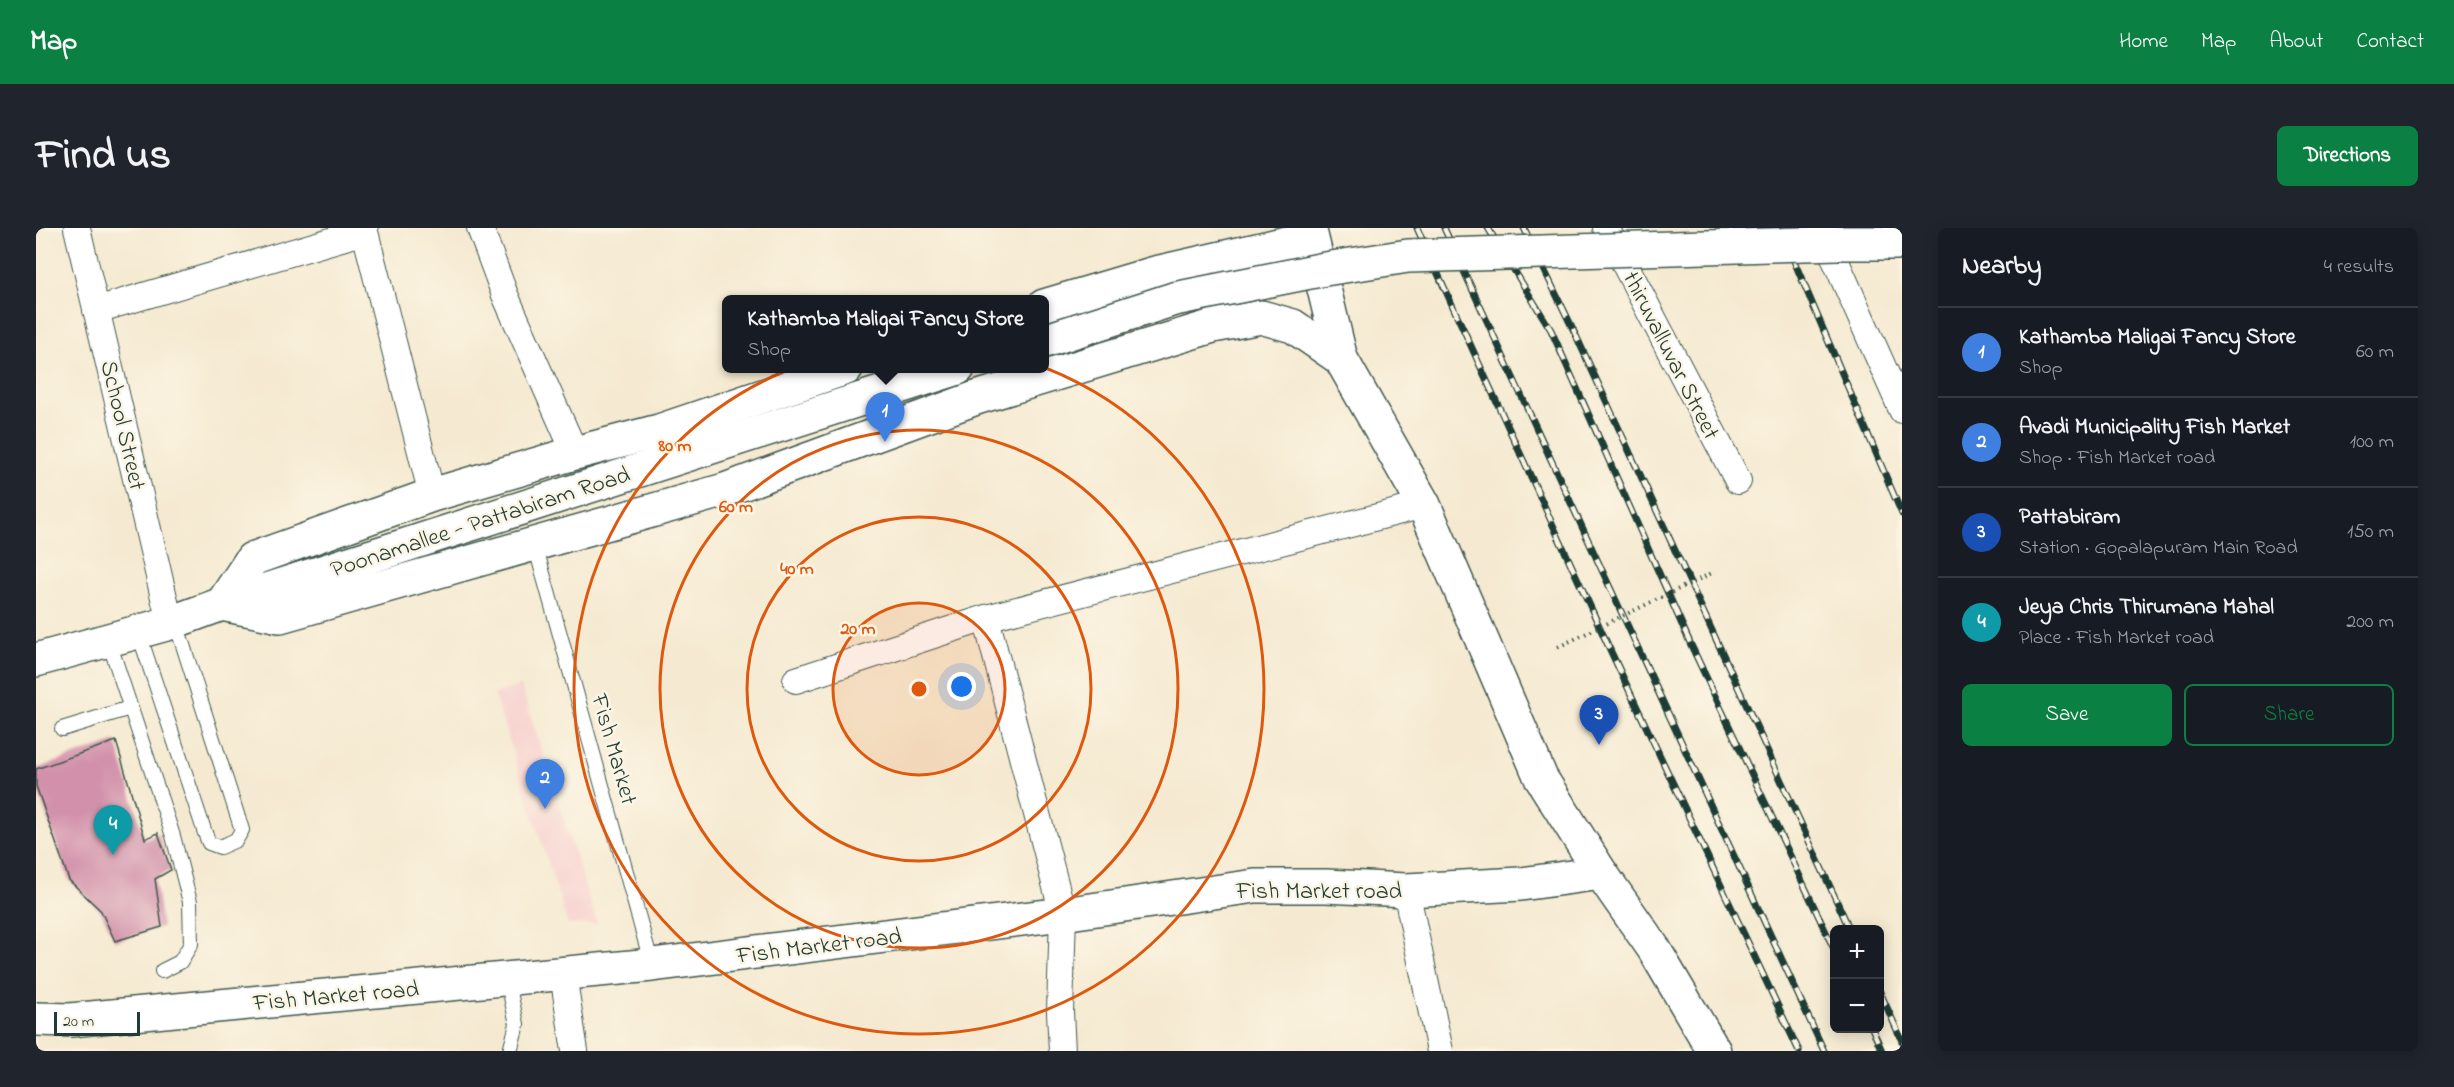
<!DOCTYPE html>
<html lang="en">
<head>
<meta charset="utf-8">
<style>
	:root { --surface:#171b24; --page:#20242c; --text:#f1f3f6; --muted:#9ea1a6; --line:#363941; --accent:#0b8043 }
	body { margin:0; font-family:"Indie Flower",sans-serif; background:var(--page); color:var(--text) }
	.controls { position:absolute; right:18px; bottom:18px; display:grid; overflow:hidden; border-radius:9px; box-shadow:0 3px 15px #0003 }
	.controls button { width:54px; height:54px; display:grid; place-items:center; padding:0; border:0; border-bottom:2px solid var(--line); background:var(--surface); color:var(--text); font:30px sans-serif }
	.scale { position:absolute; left:18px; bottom:15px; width:86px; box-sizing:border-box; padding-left:6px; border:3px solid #1f3d34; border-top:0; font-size:16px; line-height:21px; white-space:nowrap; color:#1f3d34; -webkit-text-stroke:4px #fcf5e5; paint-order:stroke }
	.you { position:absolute; left:926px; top:459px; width:21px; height:21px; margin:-15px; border:4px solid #fff; border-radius:50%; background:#1a73e8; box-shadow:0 0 0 9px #1a73e833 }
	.badge { display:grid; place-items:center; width:39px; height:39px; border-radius:50%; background:var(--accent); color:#fff; font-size:20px; font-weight:700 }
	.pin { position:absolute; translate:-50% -50px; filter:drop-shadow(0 2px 3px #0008) }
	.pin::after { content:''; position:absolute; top:32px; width:21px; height:18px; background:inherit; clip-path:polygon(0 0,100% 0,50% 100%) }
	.popup { position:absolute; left:686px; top:67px; width:327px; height:78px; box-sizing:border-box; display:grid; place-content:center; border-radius:9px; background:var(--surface); filter:drop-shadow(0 2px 4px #0005); font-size:20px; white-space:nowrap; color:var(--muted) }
	.popup b { font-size:22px; color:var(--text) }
	.popup::after { content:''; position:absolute; left:50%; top:100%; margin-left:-12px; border:12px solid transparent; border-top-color:var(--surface) }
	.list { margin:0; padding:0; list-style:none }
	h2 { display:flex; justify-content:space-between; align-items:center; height:78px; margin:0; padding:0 24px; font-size:26px }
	h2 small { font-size:20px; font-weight:400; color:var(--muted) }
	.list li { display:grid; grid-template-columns:39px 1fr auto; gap:18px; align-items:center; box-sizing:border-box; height:90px; padding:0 24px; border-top:2px solid var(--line) }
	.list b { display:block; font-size:22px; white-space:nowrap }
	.list p { margin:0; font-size:20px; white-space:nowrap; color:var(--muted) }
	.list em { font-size:20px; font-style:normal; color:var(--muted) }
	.actions { display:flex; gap:12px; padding:18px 24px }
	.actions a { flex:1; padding:14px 0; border:2px solid var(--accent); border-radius:9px; text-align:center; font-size:21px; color:var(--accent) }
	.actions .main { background:var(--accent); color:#fff }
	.map { position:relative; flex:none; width:1866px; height:823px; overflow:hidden; border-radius:9px }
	header { display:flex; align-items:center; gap:36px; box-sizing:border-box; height:84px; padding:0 30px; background:var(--accent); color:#fff }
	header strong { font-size:28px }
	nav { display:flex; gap:33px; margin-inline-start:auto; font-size:21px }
	.intro { display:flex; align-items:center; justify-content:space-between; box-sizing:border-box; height:144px; padding:0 36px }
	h1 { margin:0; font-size:42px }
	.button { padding:15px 27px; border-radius:9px; background:var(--accent); color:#fff; font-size:21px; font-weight:700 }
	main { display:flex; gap:36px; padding:0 36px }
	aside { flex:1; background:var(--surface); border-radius:9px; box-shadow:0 3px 15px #0003 }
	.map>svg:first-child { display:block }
</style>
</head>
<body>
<header>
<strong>Map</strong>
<nav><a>Home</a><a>Map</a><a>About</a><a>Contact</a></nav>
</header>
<div class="intro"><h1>Find us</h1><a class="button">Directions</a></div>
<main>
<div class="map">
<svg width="1866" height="823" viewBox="0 0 1866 823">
	<rect width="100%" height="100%" fill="#fcf5e5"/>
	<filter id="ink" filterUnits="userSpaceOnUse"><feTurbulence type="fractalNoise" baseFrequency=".0167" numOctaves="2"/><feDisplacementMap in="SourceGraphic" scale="12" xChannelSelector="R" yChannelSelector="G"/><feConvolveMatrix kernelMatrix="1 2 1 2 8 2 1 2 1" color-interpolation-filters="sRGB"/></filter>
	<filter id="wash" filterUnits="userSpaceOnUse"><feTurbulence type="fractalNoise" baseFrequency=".008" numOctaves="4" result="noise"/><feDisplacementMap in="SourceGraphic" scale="24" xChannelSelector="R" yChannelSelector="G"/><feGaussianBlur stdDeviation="1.35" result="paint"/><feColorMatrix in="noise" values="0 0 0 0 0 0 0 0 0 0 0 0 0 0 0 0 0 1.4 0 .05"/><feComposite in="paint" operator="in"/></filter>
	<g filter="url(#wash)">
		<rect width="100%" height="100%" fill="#f5ead1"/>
		<polygon fill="#f7d0ce" points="485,457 561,696 532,697 458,466"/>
		<g id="blocks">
			<polygon fill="#d290aa" points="80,513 109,611 122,605 135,642 119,651 126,699 79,713 65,683 33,652 0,558 0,541"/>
		</g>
	</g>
	<g filter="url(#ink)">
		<use href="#blocks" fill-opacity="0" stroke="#3f574c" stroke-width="1.5"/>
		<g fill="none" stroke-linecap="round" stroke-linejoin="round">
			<g stroke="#3f574c" stroke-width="16">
				<g id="service">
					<polyline points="499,317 616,737"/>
					<polyline points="102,403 169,605 173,615 184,619 200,612 206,602 139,392"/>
					<polyline points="72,411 137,608 154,674 155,716 144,734 126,743"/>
					<polyline points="26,501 94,480"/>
					<polyline points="471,751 481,796 474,823"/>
				</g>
			</g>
			<g stroke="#3f574c" stroke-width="28">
				<g id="minor">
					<polyline points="41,0 134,395"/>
					<polyline points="328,0 396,267"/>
					<polyline points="444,0 469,67 539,225"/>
					<polyline points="1570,0 1702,253"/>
					<polyline points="1785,0 1866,182"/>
					<polyline points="60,82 329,3"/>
					<polyline points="950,390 1027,686 1024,784 1026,823"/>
					<polyline points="760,452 950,390 1388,277"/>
					<polyline points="1370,662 1404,823"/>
					<polyline points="527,746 539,823"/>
				</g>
			</g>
			<g stroke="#3f574c" stroke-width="36">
				<g id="tertiary">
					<polyline points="1008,78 1119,45 1260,13 1275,7 1305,131"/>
					<polyline points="186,376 244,388 689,262 940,170 1177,98 1225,89 1257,98 1305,131 1388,277 1505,550 1565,645 1618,721 1678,823"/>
					<polyline points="186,376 216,331 396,267 539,225 623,203 810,140"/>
					<polyline points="0,432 134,395 186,376 922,140"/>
					<polyline points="0,791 34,792 616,737 1027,686 1219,658 1290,658 1370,662 1485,656 1565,645"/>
				</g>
			</g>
			<use href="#service" stroke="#fff" stroke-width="14"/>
			<use href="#minor" stroke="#fff" stroke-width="26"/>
			<use href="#tertiary" stroke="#fff" stroke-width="33"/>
			<g stroke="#1f3d34" stroke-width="7">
				<g id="rail">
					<polyline points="1381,0 1576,426 1763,823"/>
					<polyline points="1408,0 1788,823"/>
					<polyline points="1452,0 1515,102 1655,417 1798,721"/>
					<polyline points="1488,0 1537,101 1814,702"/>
					<polyline points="1744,0 1866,286"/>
					<polyline points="1844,764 1866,813"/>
					<polyline points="1836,800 1846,823"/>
				</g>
			</g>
			<use href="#rail" stroke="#fcf5e5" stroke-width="4.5" stroke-dasharray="14" stroke-linecap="butt"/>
			<g stroke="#3f574c" stroke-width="36" stroke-linecap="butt">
				<polyline id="tertiary-bridge" points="1008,113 1138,71 1289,41 1372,28 1802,15 1866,15"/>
			</g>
			<polyline stroke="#3f574c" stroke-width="4" stroke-dasharray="1.5 4.5" stroke-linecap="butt" points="1522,419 1676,345"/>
			<use href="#tertiary-bridge" stroke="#fff" stroke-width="33"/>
		</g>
	</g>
	<circle cx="883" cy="461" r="86" fill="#de580e" fill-opacity=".12"/>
	<g fill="none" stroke="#de580e" stroke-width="3">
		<circle cx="883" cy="461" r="86"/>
		<circle cx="883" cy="461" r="172"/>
		<circle cx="883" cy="461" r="259"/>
		<circle cx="883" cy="461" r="345"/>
	</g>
	<g text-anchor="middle" stroke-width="5" stroke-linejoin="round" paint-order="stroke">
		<g font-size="24" fill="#1f3d34" stroke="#fcf5e5">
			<text transform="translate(1636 127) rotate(63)" y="8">thiruvalluvar Street</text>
			<text transform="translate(88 197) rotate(77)" y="8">School Street</text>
			<text transform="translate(444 293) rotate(-18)" y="8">Poonamallee - Pattabiram Road</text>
			<text transform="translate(579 521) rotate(74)" y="8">Fish Market</text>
			<text x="1283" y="670">Fish Market road</text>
			<text transform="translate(783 717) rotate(-7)" y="8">Fish Market road</text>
			<text transform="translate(300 767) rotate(-5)" y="8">Fish Market road</text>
		</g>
	</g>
	<circle cx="883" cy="461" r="9" fill="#de580e" stroke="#fcf5e5" stroke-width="3"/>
	<g font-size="18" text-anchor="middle" font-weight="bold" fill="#de580e" stroke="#fcf5e5" stroke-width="5" stroke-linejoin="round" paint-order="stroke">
		<text x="639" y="223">80 m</text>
		<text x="700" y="284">60 m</text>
		<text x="761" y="346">40 m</text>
		<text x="822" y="406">20 m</text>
	</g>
</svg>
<div class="controls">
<button>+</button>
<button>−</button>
</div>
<div class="scale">20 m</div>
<div class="you"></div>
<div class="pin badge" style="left:849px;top:214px;background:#3f7fe0">1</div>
<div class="popup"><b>Kathamba Maligai Fancy Store</b>Shop</div>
<div class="pin badge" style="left:509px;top:581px;background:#3f7fe0">2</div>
<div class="pin badge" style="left:1563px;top:517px;background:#1a4fb4">3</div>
<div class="pin badge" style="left:77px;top:627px;background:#0f9aa8">4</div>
</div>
<aside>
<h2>Nearby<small>4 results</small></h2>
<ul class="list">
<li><span class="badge" style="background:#3f7fe0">1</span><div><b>Kathamba Maligai Fancy Store</b><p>Shop</p></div><em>60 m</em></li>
<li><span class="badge" style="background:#3f7fe0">2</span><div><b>Avadi Municipality Fish Market</b><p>Shop · Fish Market road</p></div><em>100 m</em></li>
<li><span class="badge" style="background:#1a4fb4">3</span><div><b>Pattabiram</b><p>Station · Gopalapuram Main Road</p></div><em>150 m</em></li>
<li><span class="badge" style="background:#0f9aa8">4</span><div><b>Jeya Chris Thirumana Mahal</b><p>Place · Fish Market road</p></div><em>200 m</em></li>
</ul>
<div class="actions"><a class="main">Save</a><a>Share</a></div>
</aside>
</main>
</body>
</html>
